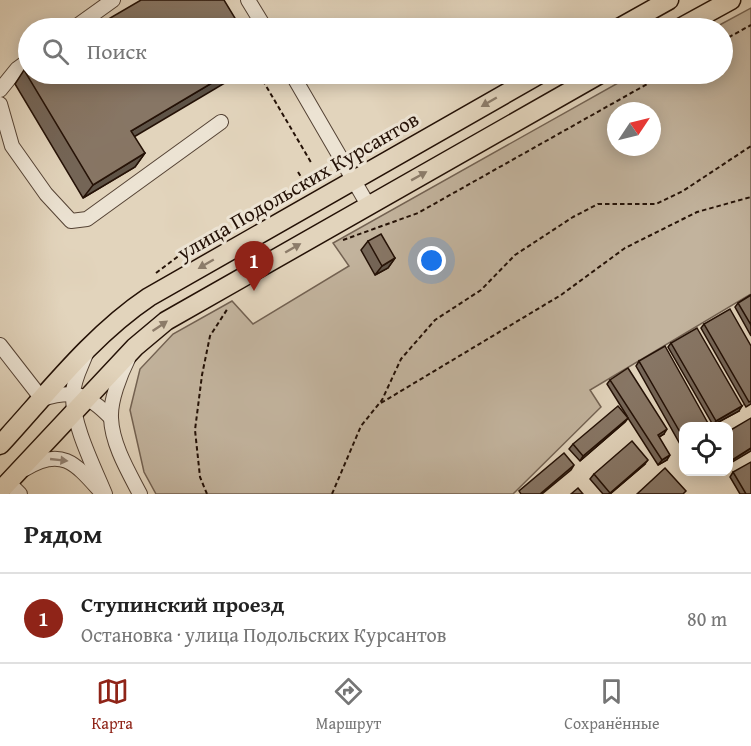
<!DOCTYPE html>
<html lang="ru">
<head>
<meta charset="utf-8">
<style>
	:root { --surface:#fff; --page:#f6f6f6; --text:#222; --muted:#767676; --line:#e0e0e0; --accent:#8f2418 }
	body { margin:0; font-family:"Gentium Book Plus",serif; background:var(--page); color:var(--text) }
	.controls { position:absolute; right:18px; bottom:18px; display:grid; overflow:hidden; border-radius:12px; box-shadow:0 3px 15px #0003 }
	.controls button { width:54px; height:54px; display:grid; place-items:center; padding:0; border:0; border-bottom:2px solid var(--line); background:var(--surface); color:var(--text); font:30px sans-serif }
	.compass { position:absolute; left:607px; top:102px; width:54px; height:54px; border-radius:50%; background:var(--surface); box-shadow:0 3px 15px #0003; rotate:55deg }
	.you { position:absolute; left:432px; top:261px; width:21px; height:21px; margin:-15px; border:4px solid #fff; border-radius:50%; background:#1a73e8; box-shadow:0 0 0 9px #1a73e833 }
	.badge { display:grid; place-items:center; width:39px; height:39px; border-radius:50%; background:var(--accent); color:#fff; font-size:20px; font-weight:700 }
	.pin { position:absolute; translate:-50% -50px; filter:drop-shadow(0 2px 3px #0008) }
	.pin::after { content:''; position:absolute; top:32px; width:21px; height:18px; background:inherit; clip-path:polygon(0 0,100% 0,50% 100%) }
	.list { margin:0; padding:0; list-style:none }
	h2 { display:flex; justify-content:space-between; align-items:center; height:78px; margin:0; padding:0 24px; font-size:26px }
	h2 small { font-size:20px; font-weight:400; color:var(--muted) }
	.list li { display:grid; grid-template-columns:39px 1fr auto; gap:18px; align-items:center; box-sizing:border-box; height:90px; padding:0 24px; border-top:2px solid var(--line) }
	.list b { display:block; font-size:22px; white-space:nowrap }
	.list p { margin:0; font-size:20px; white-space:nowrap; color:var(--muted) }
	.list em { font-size:20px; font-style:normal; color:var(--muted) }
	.icon { flex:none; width:33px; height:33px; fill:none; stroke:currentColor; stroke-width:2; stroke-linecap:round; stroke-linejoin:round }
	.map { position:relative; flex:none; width:751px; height:494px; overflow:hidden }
	.search { position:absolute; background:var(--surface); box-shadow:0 3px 15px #0003; left:18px; right:18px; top:18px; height:66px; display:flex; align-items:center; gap:15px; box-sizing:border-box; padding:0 21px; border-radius:33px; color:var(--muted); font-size:22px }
	.sheet { height:168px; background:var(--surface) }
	nav { display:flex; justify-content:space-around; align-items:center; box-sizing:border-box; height:84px; border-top:2px solid var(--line); background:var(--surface); font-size:16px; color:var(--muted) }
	nav a { display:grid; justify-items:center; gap:3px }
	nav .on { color:var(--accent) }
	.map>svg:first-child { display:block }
</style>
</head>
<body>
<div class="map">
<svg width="751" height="494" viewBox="0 0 751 494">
	<rect width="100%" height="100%" fill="#e2d4bc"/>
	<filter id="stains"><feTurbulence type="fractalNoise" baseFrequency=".00333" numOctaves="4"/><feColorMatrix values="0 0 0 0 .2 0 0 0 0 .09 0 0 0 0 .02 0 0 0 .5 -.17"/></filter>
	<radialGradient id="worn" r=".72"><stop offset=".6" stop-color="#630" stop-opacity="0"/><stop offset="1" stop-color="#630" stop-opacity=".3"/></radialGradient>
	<path fill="#c2b39d" stroke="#736252" stroke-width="1.5" fill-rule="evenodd" d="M751,8v286l-161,96 11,17 -88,87h-357l-12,-22 -14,-62 10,-41 33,-35 59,-33 21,23 96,-58 -16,-23 301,-169h88v-46h-8zM616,111h36v36h-36z"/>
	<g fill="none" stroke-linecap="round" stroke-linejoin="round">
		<g stroke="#544234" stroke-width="16">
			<g id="minor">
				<polyline points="248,0 265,28"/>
				<polyline points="74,28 113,0"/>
				<polyline points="292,74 368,205"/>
				<polyline points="0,90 17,69 28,61"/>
				<polyline points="0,104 12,146 46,194 71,221 87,219 221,122"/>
				<path d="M0,345l42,54c32,-10 46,-5 69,19"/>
				<path d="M86,354c-5,13 -13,27 -13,41 -1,29 21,72 32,99"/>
				<path d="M128,359c-8,16 -18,42 -17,59 1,26 17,53 29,76"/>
				<path d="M25,469c37,-23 51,-5 76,23"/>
				<polyline points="8,482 20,494"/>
			</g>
		</g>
		<g stroke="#241106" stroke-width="21">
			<g id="major">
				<polyline points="619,28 669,0"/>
				<polyline points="680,28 731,0"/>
				<path d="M0,445c47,-51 91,-109 149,-148l391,-223"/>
				<polyline points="0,491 135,347 166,321 600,74"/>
			</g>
		</g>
		<g stroke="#241106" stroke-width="2" stroke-dasharray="4.5 3" stroke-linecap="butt">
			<polyline points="722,41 751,25"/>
			<polyline points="259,74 312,164"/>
			<polyline points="298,172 307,187"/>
			<polyline points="343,240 418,213 665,74"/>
			<polyline points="156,273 180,255 243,217 279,203"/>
			<polyline points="381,403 561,295 625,248 697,212 751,197"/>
			<polyline points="207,494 200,477 195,430 202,375 210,336 228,308"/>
			<polyline points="332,494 361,426 382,400 401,359 435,320 481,290 515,255 573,217 598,204 656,204 683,191 751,146"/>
		</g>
		<use href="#minor" stroke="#ece3d3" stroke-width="14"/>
		<use href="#major" stroke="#e2d4bc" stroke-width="18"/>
	</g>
	<g fill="#746557" stroke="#241106" stroke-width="1.5">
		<polygon points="24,70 145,153 135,167 83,198 15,84"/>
		<polygon points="368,241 395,258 388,268 375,275 361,250"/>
		<polygon points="751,295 751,336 735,307 738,303"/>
		<polygon points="704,324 751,346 751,404 746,407 701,328"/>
		<polygon points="671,343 739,411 713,425 668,347"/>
		<polygon points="639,361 684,426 684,442 680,444 636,366"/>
		<polygon points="610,380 664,434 659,437 667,460 658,465 628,418 625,422 580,461 569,449 573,444 627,416 607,384"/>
		<polygon points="644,465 610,494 603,494 590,479 594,474"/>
		<polygon points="733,472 751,494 740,494 730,477"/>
	</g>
	<g fill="#5e5347" stroke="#241106" stroke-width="1.5">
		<polygon points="227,74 240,74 122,144 131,131"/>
		<polygon points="145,153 135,167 83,198 93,185"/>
		<polygon points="395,258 388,268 375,275 382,266"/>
		<polygon points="742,406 739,411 713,425 716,421"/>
		<polygon points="628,418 625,422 580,461 583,456"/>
		<polygon points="667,429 664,434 654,440 658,435"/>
		<polygon points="751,448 751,451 729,464 729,462"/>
		<polygon points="670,455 667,460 658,465 662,460"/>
		<polygon points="648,460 644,465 610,494 609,494"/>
		<polygon points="574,465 571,470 542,494 540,494"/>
	</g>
	<g fill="#877665" stroke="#241106" stroke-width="1.5">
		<polygon points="141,0 224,0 241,28 93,28"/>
		<polygon points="28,67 28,74 227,74 131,131 145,153 93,185 24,70"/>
		<polygon points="381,234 395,258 382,266 368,241"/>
		<polygon points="751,295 751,325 738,303"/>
		<polygon points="730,309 751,346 751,401 749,402 704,324"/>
		<polygon points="697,328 742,406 716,421 671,343"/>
		<polygon points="665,346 709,425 706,426 684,426 684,439 639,361"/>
		<polygon points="628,368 667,429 658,435 670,455 662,460 610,380"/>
		<polygon points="618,406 628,418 583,456 573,444"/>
		<polygon points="751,418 751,448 729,462 729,431"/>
		<polygon points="632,441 648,460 610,493 594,474"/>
		<polygon points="564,453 574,465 540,494 521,494 519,491"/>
		<polygon points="751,462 751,494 746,494 733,472"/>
		<polygon points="665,468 686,491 683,494 637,494"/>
		<polygon points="578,488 583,494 571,494"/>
	</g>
	<defs><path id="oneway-solid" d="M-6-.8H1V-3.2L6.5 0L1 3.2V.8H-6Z" transform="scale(1.5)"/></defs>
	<g fill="#8c7c6a">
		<use href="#oneway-solid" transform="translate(489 102) rotate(150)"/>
		<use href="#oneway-solid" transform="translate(419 176) rotate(-29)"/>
		<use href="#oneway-solid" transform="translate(293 248) rotate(-30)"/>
		<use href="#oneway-solid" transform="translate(206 264) rotate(150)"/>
		<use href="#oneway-solid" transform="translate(160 326) rotate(-34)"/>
	</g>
	<use fill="#928477" href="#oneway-solid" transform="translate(59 460) rotate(6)"/>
	<g text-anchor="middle" stroke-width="6" stroke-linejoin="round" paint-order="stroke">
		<g font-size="21" fill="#241106" stroke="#ece3d3">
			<text transform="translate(298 186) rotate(-30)" y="7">улица Подольских Курсантов</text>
		</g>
	</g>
	<rect width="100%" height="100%" filter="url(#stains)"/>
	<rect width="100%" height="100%" fill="url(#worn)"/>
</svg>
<div class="controls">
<button><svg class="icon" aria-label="locate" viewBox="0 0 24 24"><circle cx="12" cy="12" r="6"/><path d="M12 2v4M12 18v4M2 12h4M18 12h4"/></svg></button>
</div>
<svg class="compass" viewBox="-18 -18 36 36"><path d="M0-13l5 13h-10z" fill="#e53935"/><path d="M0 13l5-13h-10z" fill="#767676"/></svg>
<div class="you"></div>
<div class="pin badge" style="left:254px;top:291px">1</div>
<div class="search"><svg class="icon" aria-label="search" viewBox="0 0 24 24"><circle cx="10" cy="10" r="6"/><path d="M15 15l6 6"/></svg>Поиск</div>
</div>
<section class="sheet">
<h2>Рядом<small></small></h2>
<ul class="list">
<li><span class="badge">1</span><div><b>Ступинский проезд</b><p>Остановка · улица Подольских Курсантов</p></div><em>80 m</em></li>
</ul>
</section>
<nav>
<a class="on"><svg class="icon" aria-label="map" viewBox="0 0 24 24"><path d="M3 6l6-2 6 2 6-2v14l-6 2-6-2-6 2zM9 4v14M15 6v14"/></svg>Карта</a>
<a><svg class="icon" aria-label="directions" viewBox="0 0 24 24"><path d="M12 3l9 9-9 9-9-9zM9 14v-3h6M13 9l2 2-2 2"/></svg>Маршрут</a>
<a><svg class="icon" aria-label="saved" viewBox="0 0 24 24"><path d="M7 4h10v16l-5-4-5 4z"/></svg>Сохранённые</a>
</nav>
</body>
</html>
